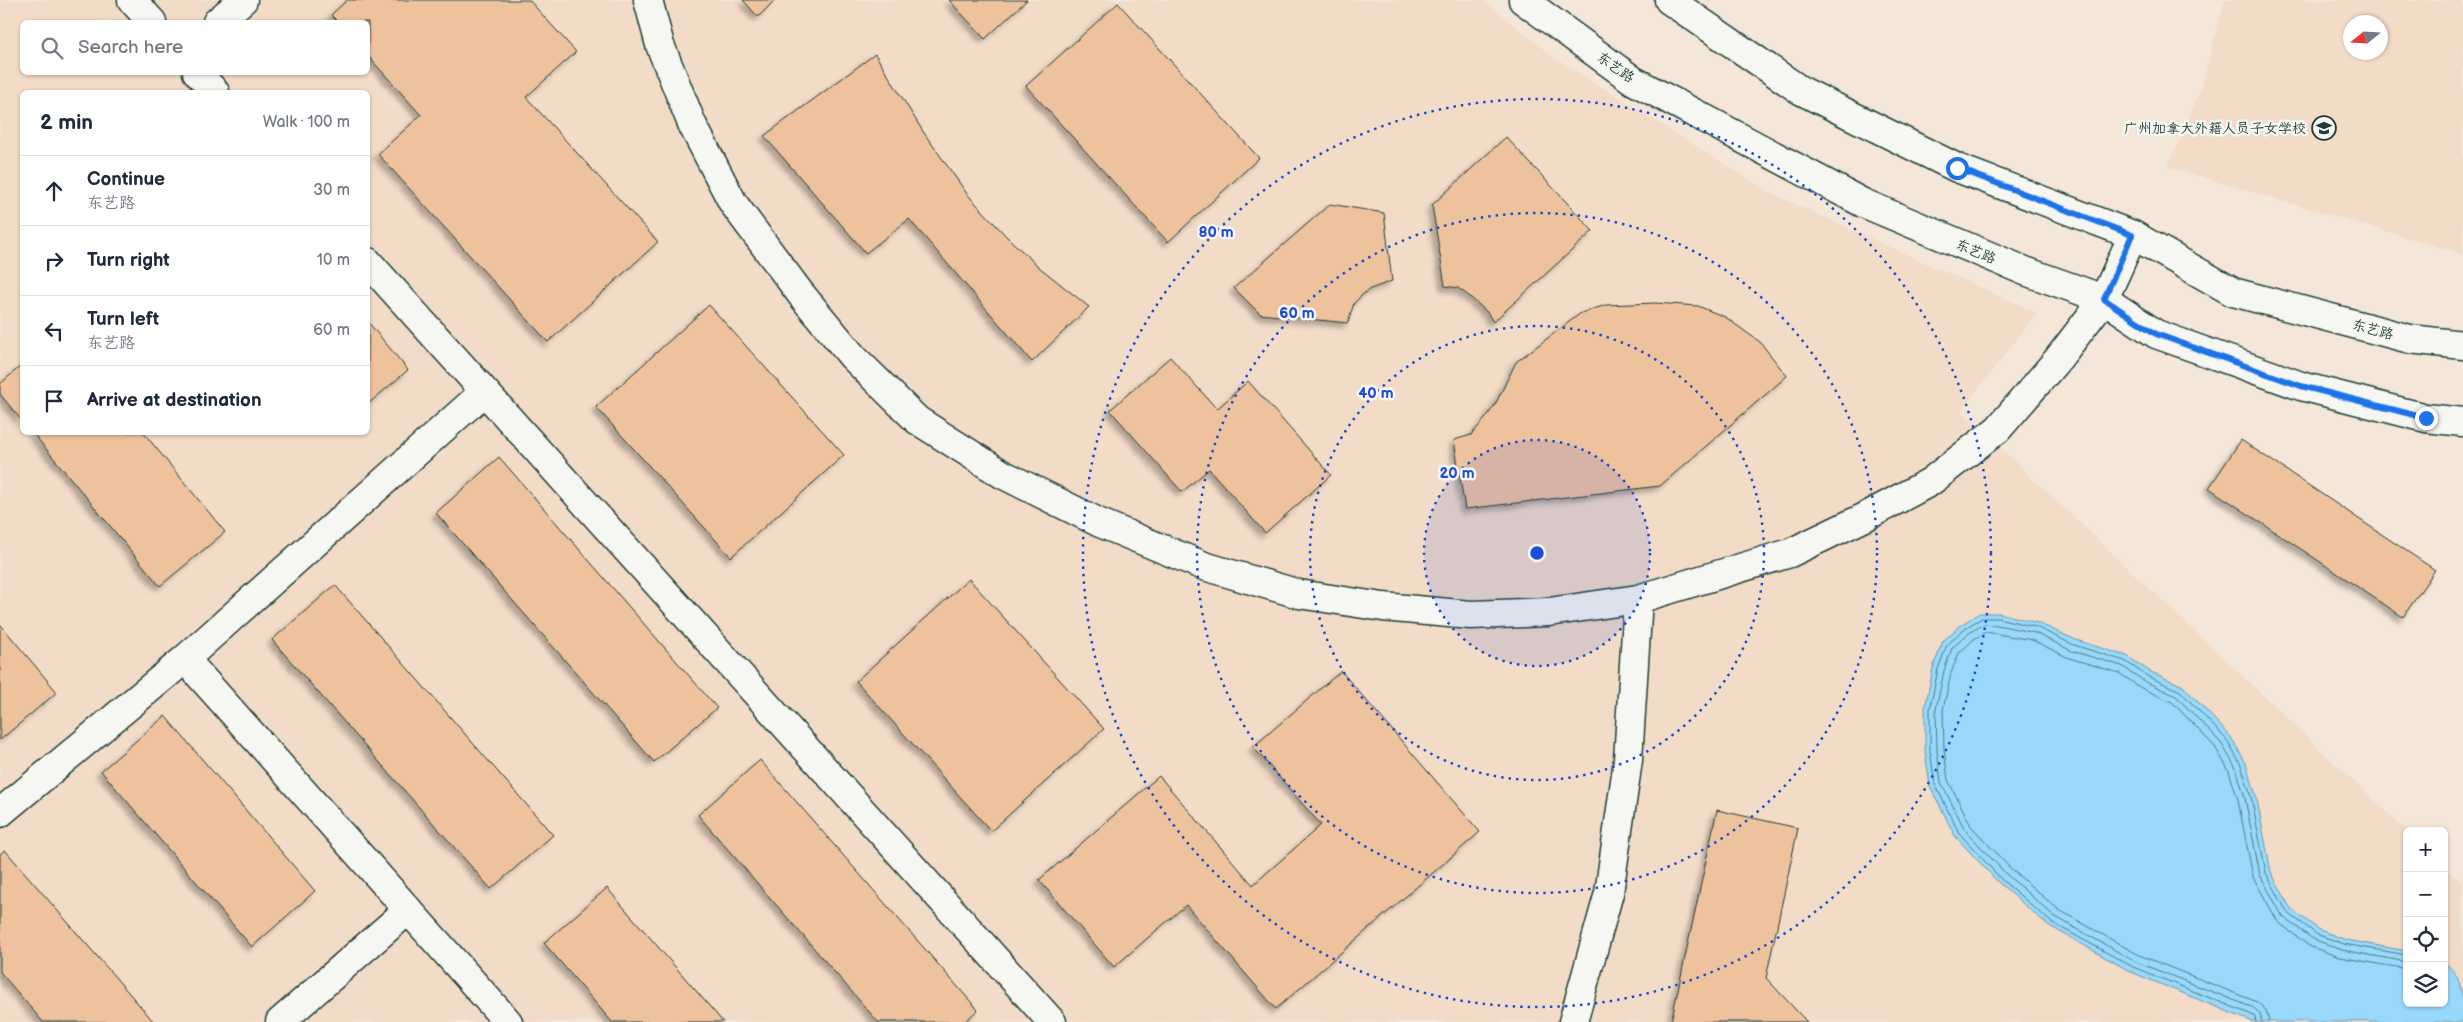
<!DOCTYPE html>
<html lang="en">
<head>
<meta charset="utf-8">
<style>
	:root { --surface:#fff; --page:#f6f6f7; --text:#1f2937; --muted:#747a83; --line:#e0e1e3 }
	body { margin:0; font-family:"Balsamiq Sans","LXGW WenKai TC",sans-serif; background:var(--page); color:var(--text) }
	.controls { position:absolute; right:15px; bottom:15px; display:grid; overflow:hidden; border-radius:8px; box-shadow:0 1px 4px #0004 }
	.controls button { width:45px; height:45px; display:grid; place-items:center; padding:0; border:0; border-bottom:1px solid var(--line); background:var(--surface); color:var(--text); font:25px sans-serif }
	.compass { position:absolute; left:2343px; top:15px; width:45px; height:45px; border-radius:50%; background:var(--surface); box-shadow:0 1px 4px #0004; rotate:252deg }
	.stop { position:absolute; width:15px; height:15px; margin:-11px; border:4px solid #1a73e8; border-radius:50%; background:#fff }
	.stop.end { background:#1a73e8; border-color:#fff; box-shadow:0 1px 5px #0008 }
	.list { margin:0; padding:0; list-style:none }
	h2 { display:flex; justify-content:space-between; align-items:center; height:65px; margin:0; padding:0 20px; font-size:21px }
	h2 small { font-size:16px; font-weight:400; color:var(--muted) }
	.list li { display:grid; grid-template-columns:32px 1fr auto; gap:15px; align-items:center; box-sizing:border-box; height:70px; padding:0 20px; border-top:1px solid var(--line) }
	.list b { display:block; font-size:19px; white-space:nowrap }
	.list p { margin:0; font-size:16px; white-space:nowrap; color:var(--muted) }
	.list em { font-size:16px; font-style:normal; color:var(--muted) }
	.icon { flex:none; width:28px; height:28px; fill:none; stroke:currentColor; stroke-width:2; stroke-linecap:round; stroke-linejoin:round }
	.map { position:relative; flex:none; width:2463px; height:1022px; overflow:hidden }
	.search { position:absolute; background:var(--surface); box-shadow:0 1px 4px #0004; left:20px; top:20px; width:350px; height:55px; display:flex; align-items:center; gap:12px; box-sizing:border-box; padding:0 18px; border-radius:8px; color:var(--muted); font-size:19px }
	.panel { position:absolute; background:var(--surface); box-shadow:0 1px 4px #0004; left:20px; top:90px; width:350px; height:345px; border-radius:8px }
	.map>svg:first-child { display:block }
</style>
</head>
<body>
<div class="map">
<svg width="2463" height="1022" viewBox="0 0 2463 1022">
	<defs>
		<filter id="shadow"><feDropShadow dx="-4.5" dy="4.5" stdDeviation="2.5" flood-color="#0004"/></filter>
	</defs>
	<rect width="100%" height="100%" fill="#f4e6d9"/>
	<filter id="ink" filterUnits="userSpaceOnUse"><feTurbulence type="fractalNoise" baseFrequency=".02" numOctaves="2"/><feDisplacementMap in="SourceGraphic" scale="10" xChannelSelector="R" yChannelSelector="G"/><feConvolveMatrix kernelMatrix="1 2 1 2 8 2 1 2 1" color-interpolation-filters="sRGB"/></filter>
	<g filter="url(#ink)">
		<g fill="#f2dbc7" fill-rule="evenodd">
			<path d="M0,0h1483l69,56 220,138 265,119 -76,98 446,420v172h37v-137l19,18v138h-2463zM22,22h346v50h-346zM22,92h346v340h-346z"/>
			<path d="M2225,0h238v254l-295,-87 33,-78zM2350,22h30v30h-30z"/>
		</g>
		<path fill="#98d8fa" stroke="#689aab" d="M1980,613h19l39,10 38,17 51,16 22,15 34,15 47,50 16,27 10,32 15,77 20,37 27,20 28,11 61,11v52h37v-40c19,11 19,36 19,59h-210l-122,-50 -83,-47 -50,-43 -43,-46 -25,-50 -5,-35v-43l8,-40 10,-27 19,-17z"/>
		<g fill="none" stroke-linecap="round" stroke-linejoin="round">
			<g stroke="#4f7b83" stroke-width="1">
				<polyline points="2256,1022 2255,1017 2250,1014 2133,967 2051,922 2001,879 1959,833 1935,784 1930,751 1930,709 1938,669 1947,645 1965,628 1982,618 1998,618 2036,627 2074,645 2125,661 2147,676 2180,691 2226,739 2241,765 2251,796 2266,873 2287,912 2316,934 2344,944 2407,955"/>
				<polyline points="2262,1022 2260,1014 2254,1008 2136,962 2054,916 2006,874 1965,830 1941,782 1937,750 1936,709 1944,671 1952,648 1969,633 1984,624 1998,625 2035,633 2072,651 2122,666 2144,681 2176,696 2221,743 2236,768 2245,798 2260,875 2283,917 2313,939 2342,950 2407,962"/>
				<polyline points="2269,1022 2266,1010 2257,1002 2139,955 2059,910 2011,869 1971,826 1948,780 1944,749 1943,710 1951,673 1959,653 1974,639 1986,632 2032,640 2069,658 2119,673 2141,688 2172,702 2215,747 2229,771 2238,800 2253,877 2278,922 2309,946 2339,957 2407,969"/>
			</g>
		</g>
		<g fill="#efc29e" stroke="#1f3d34" filter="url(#shadow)">
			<polygon points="347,0 529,0 576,52 526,97 658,242 548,342 378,154 421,115 368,56 368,22 338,22 331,15"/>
			<polygon points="743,0 775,0 758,17"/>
			<polygon points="949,0 1027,0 985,39"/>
			<polygon points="1118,3 1259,158 1168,242 1026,86"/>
			<polygon points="875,54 924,133 968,195 1007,237 1039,267 1089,307 1032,362 909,219 866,253 764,136"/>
			<polygon points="1506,137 1593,231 1493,322 1487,312 1469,296 1458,288 1445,286 1432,205"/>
			<polygon points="1330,204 1384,213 1392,281 1370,289 1362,295 1354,303 1348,323 1260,314 1234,288"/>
			<polygon points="1655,303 1698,306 1725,317 1760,342 1787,376 1660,486 1465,509 1454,440 1471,435 1485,419 1495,405 1516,362 1581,313 1606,305"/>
			<polygon points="709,305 844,455 731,557 596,407"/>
			<polygon points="368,322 408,370 368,404"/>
			<polygon points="1170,357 1217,409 1248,381 1331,475 1265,533 1209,469 1182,492 1110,410"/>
			<polygon points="22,365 22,421 0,394 0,384"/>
			<polygon points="32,432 143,432 225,532 160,586"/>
			<polygon points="2241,440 2435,570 2403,617 2209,488"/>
			<polygon points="499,457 717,708 654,762 436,513"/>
			<polygon points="969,579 1104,729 991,831 856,681"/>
			<polygon points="335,585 553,835 491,889 272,640"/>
			<polygon points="0,624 57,692 0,740"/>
			<polygon points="1341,671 1480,832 1276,1009 1186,905 1114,967 1039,880 1159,776 1253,885 1321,825 1253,747"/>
			<polygon points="165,716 315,891 252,947 101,771"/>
			<polygon points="760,760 978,1010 964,1022 878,1022 698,815"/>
			<polygon points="1717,810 1798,828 1766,978 1807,1022 1671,1022"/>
			<polygon points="5,850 154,1022 43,1022 0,972 0,854"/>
			<polygon points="607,888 723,1022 612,1022 544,943"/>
		</g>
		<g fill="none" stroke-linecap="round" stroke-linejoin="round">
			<g stroke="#1f3d34" stroke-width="31">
				<g id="minor">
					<polyline points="132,0 152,22"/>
					<polyline points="648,0 660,45 692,124 733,203 800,293 853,357 917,420 1002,474 1100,523 1204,566 1299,594 1383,607 1471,615 1549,612 1638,599 1790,553 1865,517 1930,482 1998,429 2058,359 2104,299 2133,235"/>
					<polyline points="217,22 243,0"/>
					<polyline points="197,72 215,92"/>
					<polyline points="368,262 1052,1022"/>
					<polyline points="185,659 508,1022"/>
					<polyline points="0,813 185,659 484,392"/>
					<polyline points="280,1022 408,910"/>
					<polyline points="1573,1022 1609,893 1628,760 1638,599"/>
				</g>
			</g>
			<g stroke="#1f3d34" stroke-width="31">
				<g id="tertiary">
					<polyline points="1523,0 1634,81 1863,203 2025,271 2104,299 2156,334 2301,386 2426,418 2463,422"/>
					<polyline points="1669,0 1800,90 1957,168 2133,235 2233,292 2410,339 2463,345"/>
				</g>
			</g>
			<use href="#minor" stroke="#f6f6f2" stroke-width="28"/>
			<use href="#tertiary" stroke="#f6f6f2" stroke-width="28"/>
		</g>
	</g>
	<g fill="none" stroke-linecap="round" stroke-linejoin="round" filter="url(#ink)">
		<polyline stroke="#1a73e8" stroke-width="6" points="1957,168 2132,235 2104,299 2156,334 2301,386 2426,418"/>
	</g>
	<circle cx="1537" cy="553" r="113" fill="#1d4ed8" fill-opacity=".12"/>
	<g fill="none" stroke="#1d4ed8" stroke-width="2.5" stroke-dasharray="2.5 5">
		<circle cx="1537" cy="553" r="113"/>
		<circle cx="1537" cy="553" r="227"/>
		<circle cx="1537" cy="553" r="340"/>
		<circle cx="1537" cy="553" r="454"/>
	</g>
	<defs>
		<g id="school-ring" transform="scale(1.25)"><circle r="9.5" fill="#f6f6f2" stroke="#1f3d34" stroke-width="1.5"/><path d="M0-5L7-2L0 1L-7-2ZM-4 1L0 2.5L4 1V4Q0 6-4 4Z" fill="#1f3d34"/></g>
	</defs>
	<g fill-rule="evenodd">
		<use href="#school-ring" x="2324" y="128"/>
	</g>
	<g text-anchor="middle" stroke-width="5" stroke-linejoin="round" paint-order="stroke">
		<g font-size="14" fill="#1f3d34" stroke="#f6f6f2">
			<text transform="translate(1616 67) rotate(35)" y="5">东艺路</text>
			<text transform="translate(1976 251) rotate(23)" y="5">东艺路</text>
			<text transform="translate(2373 329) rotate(15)" y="5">东艺路</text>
		</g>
		<g font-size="14" fill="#1f3d34" stroke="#f6f6f2" text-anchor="end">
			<text x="2306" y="133">广州加拿大外籍人员子女学校</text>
		</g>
	</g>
	<circle cx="1537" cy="553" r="8" fill="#1d4ed8" stroke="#f6f6f2" stroke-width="2.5"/>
	<g font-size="15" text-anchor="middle" font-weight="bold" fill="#1d4ed8" stroke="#f6f6f2" stroke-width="5" stroke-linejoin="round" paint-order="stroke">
		<text x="1216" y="237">80 m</text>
		<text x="1297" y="318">60 m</text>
		<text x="1376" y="398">40 m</text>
		<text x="1457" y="478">20 m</text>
	</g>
</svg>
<div class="controls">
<button>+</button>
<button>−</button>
<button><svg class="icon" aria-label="locate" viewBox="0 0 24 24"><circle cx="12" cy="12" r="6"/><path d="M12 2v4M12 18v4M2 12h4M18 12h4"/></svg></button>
<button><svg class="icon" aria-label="layers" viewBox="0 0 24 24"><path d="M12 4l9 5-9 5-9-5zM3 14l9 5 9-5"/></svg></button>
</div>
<svg class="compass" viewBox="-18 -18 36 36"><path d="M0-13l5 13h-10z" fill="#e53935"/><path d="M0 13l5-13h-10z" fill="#747a83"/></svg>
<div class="stop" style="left:1957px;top:168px"></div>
<div class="stop end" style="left:2426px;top:418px"></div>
<div class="search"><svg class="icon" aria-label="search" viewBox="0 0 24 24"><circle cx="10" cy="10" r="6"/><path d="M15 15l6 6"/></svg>Search here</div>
<section class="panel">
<h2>2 min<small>Walk · 100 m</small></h2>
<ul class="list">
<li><svg class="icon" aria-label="ahead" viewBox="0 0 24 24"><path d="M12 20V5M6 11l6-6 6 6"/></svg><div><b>Continue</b><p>东艺路</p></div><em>30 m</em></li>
<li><svg class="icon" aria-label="right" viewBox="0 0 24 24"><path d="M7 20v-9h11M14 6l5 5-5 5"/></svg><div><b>Turn right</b></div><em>10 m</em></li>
<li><svg class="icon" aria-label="left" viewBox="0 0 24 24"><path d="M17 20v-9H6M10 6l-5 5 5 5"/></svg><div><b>Turn left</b><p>东艺路</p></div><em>60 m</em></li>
<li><svg class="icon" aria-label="arrive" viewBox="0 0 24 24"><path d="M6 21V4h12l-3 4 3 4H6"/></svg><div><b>Arrive at destination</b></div></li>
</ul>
</section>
</div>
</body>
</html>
